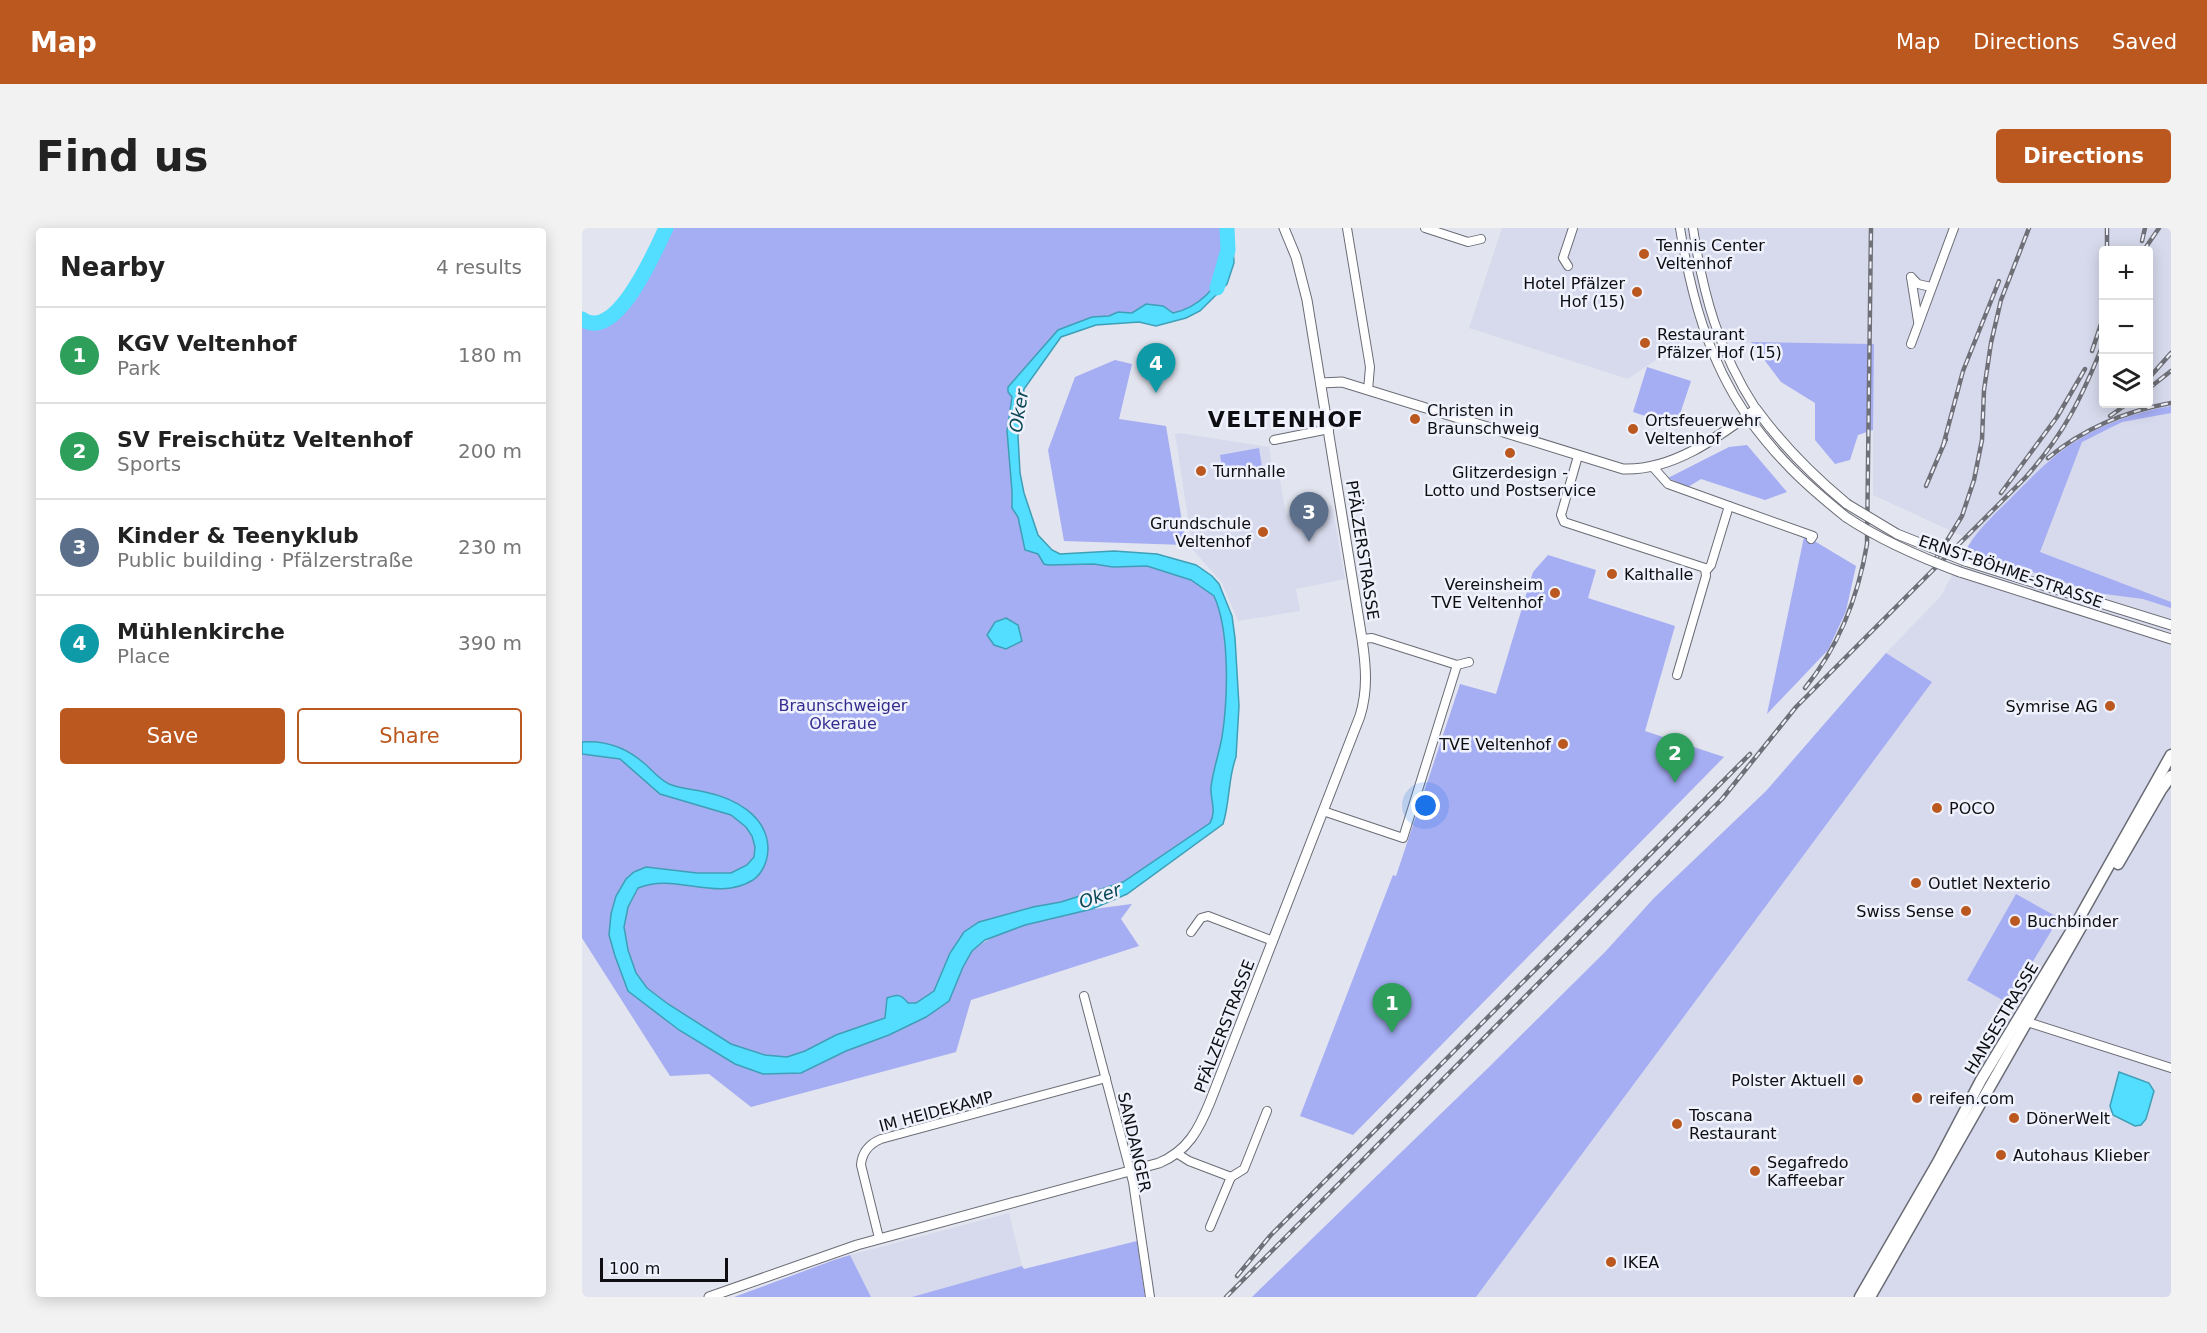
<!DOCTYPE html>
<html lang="en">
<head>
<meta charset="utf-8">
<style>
	:root { --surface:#fff; --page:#f2f2f2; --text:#222; --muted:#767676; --line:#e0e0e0; --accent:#bb5820 }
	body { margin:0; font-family:"DejaVu Sans",sans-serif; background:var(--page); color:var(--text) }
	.controls { position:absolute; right:18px; top:18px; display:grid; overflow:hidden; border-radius:6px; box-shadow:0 3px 15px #0003 }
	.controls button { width:54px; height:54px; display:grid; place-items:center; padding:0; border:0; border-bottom:2px solid var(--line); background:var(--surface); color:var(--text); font:30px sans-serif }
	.scale { position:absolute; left:18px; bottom:15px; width:128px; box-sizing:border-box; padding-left:6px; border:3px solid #0e0e12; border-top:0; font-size:16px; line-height:21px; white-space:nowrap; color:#0e0e12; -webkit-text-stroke:4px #eff1fc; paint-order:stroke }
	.you { position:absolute; left:844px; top:578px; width:21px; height:21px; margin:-15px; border:4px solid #fff; border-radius:50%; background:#1a73e8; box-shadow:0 0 0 9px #1a73e833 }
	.badge { display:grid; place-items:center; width:39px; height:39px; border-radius:50%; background:var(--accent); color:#fff; font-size:20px; font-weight:700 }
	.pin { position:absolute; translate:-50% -50px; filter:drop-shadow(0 2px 3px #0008) }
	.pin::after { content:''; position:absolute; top:32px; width:21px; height:18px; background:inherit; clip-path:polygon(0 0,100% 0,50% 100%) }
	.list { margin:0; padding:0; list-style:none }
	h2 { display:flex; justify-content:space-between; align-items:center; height:78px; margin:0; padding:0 24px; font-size:26px }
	h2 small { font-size:20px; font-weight:400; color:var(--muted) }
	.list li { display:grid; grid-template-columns:39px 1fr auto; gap:18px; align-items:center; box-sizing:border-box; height:96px; padding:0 24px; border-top:2px solid var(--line) }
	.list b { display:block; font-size:22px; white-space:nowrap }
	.list p { margin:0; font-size:20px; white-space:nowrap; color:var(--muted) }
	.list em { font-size:20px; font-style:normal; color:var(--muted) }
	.actions { display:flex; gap:12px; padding:18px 24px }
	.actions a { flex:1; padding:14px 0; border:2px solid var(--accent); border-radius:6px; text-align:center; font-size:21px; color:var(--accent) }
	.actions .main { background:var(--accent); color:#fff }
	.icon { flex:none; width:33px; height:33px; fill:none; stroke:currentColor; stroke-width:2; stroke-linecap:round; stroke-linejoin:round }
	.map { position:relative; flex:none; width:1589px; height:1069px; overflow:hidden; border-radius:6px }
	header { display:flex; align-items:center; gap:36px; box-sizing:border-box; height:84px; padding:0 30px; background:var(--accent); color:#fff }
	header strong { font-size:28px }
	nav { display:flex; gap:33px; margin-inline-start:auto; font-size:21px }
	.intro { display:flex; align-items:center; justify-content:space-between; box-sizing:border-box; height:144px; padding:0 36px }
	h1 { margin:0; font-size:42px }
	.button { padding:15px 27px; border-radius:6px; background:var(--accent); color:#fff; font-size:21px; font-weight:700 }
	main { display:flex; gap:36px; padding:0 36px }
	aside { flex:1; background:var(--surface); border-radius:6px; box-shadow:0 3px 15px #0003 }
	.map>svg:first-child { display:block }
</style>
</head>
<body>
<header>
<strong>Map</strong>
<nav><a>Map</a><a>Directions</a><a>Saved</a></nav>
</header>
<div class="intro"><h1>Find us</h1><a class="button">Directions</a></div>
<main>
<aside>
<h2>Nearby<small>4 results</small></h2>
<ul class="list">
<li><span class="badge" style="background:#2e9e5b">1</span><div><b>KGV Veltenhof</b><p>Park</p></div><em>180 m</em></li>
<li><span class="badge" style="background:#2e9e5b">2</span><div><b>SV Freischütz Veltenhof</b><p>Sports</p></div><em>200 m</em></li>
<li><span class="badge" style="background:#5c6f8a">3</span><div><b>Kinder &amp; Teenyklub</b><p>Public building · Pfälzerstraße</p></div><em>230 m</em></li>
<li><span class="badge" style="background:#0f9aa8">4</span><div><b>Mühlenkirche</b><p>Place</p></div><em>390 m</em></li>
</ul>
<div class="actions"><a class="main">Save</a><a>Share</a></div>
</aside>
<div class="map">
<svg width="1589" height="1069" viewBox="0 0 1589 1069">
	<rect width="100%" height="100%" fill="#e2e4ef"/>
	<g fill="#d7daec" fill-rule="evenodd">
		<path d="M920,0h669v1069h-695l456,-615 -46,-29 55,-57 30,-56 -98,-45v-151l-191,-2 -54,37 -159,-51zM1522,22h44v154h-44z"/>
		<polygon points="597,205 687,219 691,246 697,246 704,286 750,277 763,351 714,361 718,383 656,393 640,355 611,322 593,206"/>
		<polygon points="427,985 440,1038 330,1069 289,1069 268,1027"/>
	</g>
	<g fill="#a5adf3">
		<path d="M78,0h573l1,34 -37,50 -101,11 -35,12 -39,51 -7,49 5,53 14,50 21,19 101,-1 60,37 12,35 5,65 -16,124 -8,11 -85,63 -128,36 -24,24c38,-32 112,-41 160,-47l-11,15 18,27 -168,54 -15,52 -205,55 -42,-33 -39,2 -88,-138v-622l4,3 23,-4 36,-56z"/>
		<polygon points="1169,114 1292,116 1291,202 1276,207 1268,232 1253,236 1233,212 1233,175 1199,154"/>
		<polygon points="533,132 550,136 537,191 584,198 604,317 482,313 466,222 493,149"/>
		<polygon points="1065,139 1109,153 1094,198 1051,184"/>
		<path d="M1589,178v7l-49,9 -40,20 -42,110 131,50v6l-28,-9 -46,-6 -131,-43c11,-20 29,-36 45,-52 14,-14 28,-29 43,-41 33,-27 75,-44 117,-51z"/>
		<polygon points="1165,217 1205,264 1183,272 1119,251 1106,259 1086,250 1147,219"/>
		<polygon points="677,220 681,245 642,251 638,227"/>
		<polygon points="1222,309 1229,311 1274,338 1264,383 1246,422 1185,486"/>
		<polygon points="966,327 1014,342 1006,370 1093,398 1063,503 1142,529 771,907 718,888 811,647 814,648 878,456 914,466 951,344"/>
		<polygon points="1304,425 1350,454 894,1069 670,1069 905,841 1023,724 1072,670 1184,563"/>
		<polygon points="1434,666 1477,690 1429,770 1422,773 1385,752"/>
		<polygon points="555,1013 563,1069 330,1069 440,1038 442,1041"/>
		<polygon points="268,1027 289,1069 152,1069 252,1032"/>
	</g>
	<g fill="#53ddfe" stroke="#3e9fb7" stroke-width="1.5">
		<path d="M640,0h10l2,35 -7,21 -27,27 -14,7 -30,8 -17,-4 -43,3 -35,12 -37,52 -6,47 2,37 4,20 14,42 14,15 8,4 54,-3 43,3 39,11 16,11 7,8 13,32 3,22 4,68 -3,51c-8,21 -6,45 -13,67l-96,70 -35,15 -67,16 -40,15 -13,11 -9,16 -14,34 -23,16 -37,18 -43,16 -45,22 -38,1 -28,-10 -56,-34 -51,-39 -13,-35 -6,-21 2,-21 5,-18 10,-17 8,-7 12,-5 51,6h34l16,-8 7,-8 1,-10 -3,-11 -6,-9 -15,-12 -71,-21 -40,-35 -38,-5v-12c24,-2 45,6 63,22 8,7 14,15 24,20 12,5 24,5 36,8 29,6 62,23 63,56 0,12 -5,25 -15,32 -37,23 -77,-8 -115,8l-10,19 -4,20 4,23 8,23 11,15 21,16 63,40 34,11 22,2 18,-6 31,-16 49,-17 2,-20c10,-4 14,-4 21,5h8l18,-12 16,-38 14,-21 15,-10 54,-15 28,-5 62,-20 87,-59c7,-12 0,-24 1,-36 2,-17 8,-33 11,-50 6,-38 8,-106 -8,-141l-23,-16 -44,-14 -34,1 -19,-3 -46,1 -4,-1 -6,-10 -13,-4 -7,-33 -6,-9v-17l-5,-60 5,-34 -4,-5v-5l50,-57 34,-13 17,-1 9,-4 14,1 14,-9 17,2 10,7c24,-5 48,-26 51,-51 2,-12 -1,-23 -2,-34z"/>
		<polygon points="424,390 436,397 440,413 424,421 412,417 405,407 413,394"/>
		<polygon points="1537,844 1567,855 1572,863 1564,891 1559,897 1553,898 1531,887 1528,878"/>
	</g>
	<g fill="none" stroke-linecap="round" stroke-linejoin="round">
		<g stroke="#53ddfe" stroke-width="15">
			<polyline points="635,60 646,22 645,0"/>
			<path d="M0,91c34,25 74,-70 84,-91"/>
		</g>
		<g stroke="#6a6c75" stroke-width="10">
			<g id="minor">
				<polyline points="765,0 788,139 786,162"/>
				<polyline points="843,0 886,14 899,11"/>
				<path d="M1098,0c11,68 28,131 67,188"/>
				<path d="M1111,0c10,67 26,124 63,181"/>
				<polyline points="986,38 981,30 991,0"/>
				<polyline points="1329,49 1336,93"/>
				<polyline points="1329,49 1336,56 1349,59"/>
				<polyline points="1329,116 1372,0"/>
				<polyline points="692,212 747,201"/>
				<polyline points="996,228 979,287 982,294 1123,340 1124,348 1095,447"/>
				<polyline points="1070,238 1086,256 1147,278 1129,337 1124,343"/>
				<polyline points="1147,278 1231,308 1229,311"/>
				<polyline points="780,411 790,410 875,437 887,434"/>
				<polyline points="741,583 821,610 875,437"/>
				<polyline points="609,704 619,690 626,688 691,713"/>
				<polyline points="502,768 551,954 568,1069"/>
				<polyline points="1442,793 1589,840"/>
				<polyline points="596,926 607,933 649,949 628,999"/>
				<polyline points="649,949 662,941 685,883"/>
				<path d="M297,1010l-18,-73c1,-13 8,-21 20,-26l225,-61"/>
			</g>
		</g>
		<g stroke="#6a6c75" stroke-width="11">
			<g id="tertiary">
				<path d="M739,155l21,-1 281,87c50,2 95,-32 133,-60 27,37 56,66 91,95"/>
				<path d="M1165,188c31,43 58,68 99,101"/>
				<polyline points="1383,333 1589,397"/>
				<polyline points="1378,344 1589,411"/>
				<path d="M127,1069l148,-52 302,-82c29,-12 40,-34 51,-61l150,-386c8,-26 6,-50 2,-77l-55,-339 -11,-43 -12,-29"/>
			</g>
		</g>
		<g stroke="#6a6c75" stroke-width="13">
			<g id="secondary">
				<polyline points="1536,636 1579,562 1589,548"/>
				<polyline points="1278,1069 1356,934 1399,852 1499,687 1589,527"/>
				<polyline points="1288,1069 1499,699"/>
			</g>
		</g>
		<use href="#minor" stroke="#fff" stroke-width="8"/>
		<use href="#tertiary" stroke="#fff" stroke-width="9"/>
		<use href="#secondary" stroke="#fff" stroke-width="10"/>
		<g stroke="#6f7077" stroke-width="4.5">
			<g id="rail">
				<polyline points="1525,0 1525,22"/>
				<polyline points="1560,13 1563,0"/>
				<polyline points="1562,22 1577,0"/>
				<polyline points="1510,123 1522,87"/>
				<polyline points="1566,151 1589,125"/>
				<polyline points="1566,161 1589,143"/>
				<polyline points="1528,188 1545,176"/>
				<polyline points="1361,218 1381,143 1417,53"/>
				<path d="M1466,230c35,-29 78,-47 123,-55"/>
				<polyline points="1344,258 1364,211"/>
				<polyline points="1419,265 1475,189 1503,141"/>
				<polyline points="1352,334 1380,288 1392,252 1400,212 1402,162 1409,115 1419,72 1447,0"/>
				<path d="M1223,460c34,-42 53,-90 62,-144l4,-316"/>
				<polyline points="655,1048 688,1008 1168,526"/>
				<path d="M644,1069l496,-498 74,-92 229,-229c40,-45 57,-81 79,-136"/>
			</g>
		</g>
		<use href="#rail" stroke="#eff1fc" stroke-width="2" stroke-dasharray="7" stroke-linecap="butt"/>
		<g stroke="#6a6c75" stroke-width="11" stroke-linecap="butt">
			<g id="tertiary-bridge">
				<polyline points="1265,276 1315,306 1383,333"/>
				<path d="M1264,289c36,24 73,40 114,55"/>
			</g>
		</g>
		<use href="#tertiary-bridge" stroke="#fff" stroke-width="9"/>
	</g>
	<g fill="#bb5820" stroke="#eff1fc" stroke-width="2">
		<circle cx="1062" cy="26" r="6"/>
		<circle cx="1055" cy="64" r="6"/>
		<circle cx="1063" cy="115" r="6"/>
		<circle cx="833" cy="191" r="6"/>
		<circle cx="1051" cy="201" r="6"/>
		<circle cx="928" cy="225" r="6"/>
		<circle cx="619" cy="243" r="6"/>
		<circle cx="681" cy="304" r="6"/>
		<circle cx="1030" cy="346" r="6"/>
		<circle cx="973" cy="365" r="6"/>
		<circle cx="1528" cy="478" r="6"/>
		<circle cx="981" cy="516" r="6"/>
		<circle cx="1355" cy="580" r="6"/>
		<circle cx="1334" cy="655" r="6"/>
		<circle cx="1384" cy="683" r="6"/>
		<circle cx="1433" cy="693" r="6"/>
		<circle cx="1276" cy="852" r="6"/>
		<circle cx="1335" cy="870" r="6"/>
		<circle cx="1432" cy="890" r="6"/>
		<circle cx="1095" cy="896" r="6"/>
		<circle cx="1419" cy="927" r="6"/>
		<circle cx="1173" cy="943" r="6"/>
		<circle cx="1029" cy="1034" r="6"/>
	</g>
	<g text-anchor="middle" stroke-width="5" stroke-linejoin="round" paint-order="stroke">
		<g font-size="16" fill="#0e0e12" stroke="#eff1fc" text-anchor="start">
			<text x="1074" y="23">Tennis Center<tspan x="1074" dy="18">Veltenhof</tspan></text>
			<text x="1043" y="61" text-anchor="end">Hotel Pfälzer<tspan x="1043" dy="18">Hof (15)</tspan></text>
			<text x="1075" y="112">Restaurant<tspan x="1075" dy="18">Pfälzer Hof (15)</tspan></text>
			<text x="845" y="188">Christen in<tspan x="845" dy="18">Braunschweig</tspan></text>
			<text x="1063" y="198">Ortsfeuerwehr<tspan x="1063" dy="18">Veltenhof</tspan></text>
			<text x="631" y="249">Turnhalle</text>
			<text x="928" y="250" text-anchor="middle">Glitzerdesign -<tspan x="928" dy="18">Lotto und Postservice</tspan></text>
			<text x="669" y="301" text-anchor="end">Grundschule<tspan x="669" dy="18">Veltenhof</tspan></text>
			<text x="1042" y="352">Kalthalle</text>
			<text x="961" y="362" text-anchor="end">Vereinsheim<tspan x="961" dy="18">TVE Veltenhof</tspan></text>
			<text x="1516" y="484" text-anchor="end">Symrise AG</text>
			<text x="969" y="522" text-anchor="end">TVE Veltenhof</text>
			<text x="1367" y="586">POCO</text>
			<text x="1346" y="661">Outlet Nexterio</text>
			<text x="1372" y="689" text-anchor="end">Swiss Sense</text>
			<text x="1445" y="699">Buchbinder</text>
			<text x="1264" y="858" text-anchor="end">Polster Aktuell</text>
			<text x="1347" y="876">reifen.com</text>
			<text x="1107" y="893">Toscana<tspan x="1107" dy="18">Restaurant</tspan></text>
			<text x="1444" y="896">DönerWelt</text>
			<text x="1431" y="933">Autohaus Klieber</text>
			<text x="1185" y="940">Segafredo<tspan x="1185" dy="18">Kaffeebar</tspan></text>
			<text x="1041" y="1040">IKEA</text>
		</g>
		<g font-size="16" fill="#0e0e12" stroke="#eff1fc">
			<text transform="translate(781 322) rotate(81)" y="6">PFÄLZERSTRASSE</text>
			<text transform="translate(1429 343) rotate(19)" y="6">ERNST-BÖHME-STRASSE</text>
			<text transform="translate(1419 790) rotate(-59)" y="6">HANSESTRASSE</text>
			<text transform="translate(642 798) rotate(-69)" y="6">PFÄLZERSTRASSE</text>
			<text transform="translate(354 883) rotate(-15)" y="6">IM HEIDEKAMP</text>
			<text transform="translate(553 914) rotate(77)" y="6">SANDANGER</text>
		</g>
		<g font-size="16" fill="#342c8e" stroke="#eff1fc">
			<text x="261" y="483">Braunschweiger<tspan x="261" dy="18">Okeraue</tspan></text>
		</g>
		<g font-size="18" font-style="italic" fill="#0a4856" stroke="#eff1fc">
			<text transform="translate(437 183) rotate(-81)" y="6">Oker</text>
			<text transform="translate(518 668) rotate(-19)" y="6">Oker</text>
		</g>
		<g font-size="22" font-weight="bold" letter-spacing="1.5" fill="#0e0e12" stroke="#eff1fc">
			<text x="704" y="199">VELTENHOF</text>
		</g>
	</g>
</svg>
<div class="controls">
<button>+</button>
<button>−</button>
<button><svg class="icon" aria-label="layers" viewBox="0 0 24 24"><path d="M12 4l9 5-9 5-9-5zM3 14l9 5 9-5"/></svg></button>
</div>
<div class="scale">100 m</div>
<div class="you"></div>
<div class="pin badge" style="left:810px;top:805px;background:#2e9e5b">1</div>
<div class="pin badge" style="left:1093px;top:555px;background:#2e9e5b">2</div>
<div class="pin badge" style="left:727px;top:314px;background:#5c6f8a">3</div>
<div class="pin badge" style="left:574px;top:165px;background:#0f9aa8">4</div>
</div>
</main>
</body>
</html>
